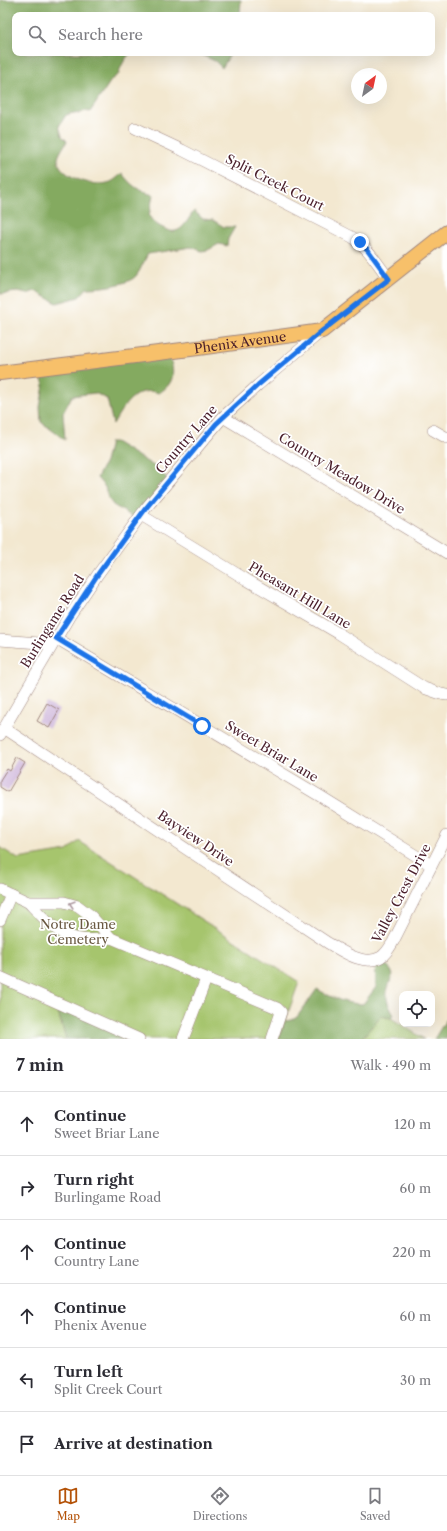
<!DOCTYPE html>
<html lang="en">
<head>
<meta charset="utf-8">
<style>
	:root { --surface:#fff; --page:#f7f7f7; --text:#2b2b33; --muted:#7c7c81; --line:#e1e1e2; --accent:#b45309 }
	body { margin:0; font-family:"Libre Caslon Text",serif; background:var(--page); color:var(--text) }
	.controls { position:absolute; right:12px; bottom:12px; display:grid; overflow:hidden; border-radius:8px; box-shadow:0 4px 16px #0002 }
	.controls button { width:36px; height:36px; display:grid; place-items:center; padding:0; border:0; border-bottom:1px solid var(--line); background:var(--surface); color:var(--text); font:20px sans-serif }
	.compass { position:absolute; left:351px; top:68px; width:36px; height:36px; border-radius:50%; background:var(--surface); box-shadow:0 4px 16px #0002; rotate:33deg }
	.stop { position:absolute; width:12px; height:12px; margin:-9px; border:3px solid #1a73e8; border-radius:50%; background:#fff }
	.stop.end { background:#1a73e8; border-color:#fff; box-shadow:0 1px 4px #0008 }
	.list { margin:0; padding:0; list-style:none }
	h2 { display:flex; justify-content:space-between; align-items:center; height:52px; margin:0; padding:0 16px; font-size:17px }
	h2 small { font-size:13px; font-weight:400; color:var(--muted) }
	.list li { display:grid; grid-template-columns:26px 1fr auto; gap:12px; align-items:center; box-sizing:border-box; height:64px; padding:0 16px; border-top:1px solid var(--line) }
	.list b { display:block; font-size:15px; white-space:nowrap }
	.list p { margin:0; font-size:13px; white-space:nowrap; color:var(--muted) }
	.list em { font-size:13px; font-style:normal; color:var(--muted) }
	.icon { flex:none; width:22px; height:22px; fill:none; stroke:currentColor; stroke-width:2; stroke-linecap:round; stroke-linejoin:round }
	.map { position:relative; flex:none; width:447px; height:1039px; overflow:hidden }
	.search { position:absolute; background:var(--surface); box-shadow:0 4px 16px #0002; left:12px; right:12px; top:12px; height:44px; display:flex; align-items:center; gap:10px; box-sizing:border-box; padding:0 14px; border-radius:8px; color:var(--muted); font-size:15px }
	.sheet { height:436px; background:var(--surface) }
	nav { display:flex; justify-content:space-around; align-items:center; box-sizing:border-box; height:56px; border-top:1px solid var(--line); background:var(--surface); font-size:11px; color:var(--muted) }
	nav a { display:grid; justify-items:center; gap:2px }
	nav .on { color:var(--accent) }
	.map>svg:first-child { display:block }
</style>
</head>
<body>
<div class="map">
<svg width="447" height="1039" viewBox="0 0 447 1039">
	<rect width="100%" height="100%" fill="#fff"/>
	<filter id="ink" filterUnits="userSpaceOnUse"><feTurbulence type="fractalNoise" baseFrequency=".025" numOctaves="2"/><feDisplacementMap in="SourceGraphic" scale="8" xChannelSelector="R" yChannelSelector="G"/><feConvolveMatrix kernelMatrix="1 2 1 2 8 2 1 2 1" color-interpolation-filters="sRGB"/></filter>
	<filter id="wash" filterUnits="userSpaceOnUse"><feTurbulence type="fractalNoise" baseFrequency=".012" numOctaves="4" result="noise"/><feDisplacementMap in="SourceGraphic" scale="16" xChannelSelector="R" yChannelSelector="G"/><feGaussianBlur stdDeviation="0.9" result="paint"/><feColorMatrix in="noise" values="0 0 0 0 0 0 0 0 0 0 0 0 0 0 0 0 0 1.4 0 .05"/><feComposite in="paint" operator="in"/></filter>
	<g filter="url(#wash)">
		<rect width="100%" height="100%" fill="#f3e8d0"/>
		<g fill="#a6c56d" stroke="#78724c">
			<polygon points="79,841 299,982 279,1039 131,1039 56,1006 66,1039 0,1039 0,847 18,859 67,851"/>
			<polygon points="381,1016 391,1018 424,1039 361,1039"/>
		</g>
		<g fill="#84aa60" stroke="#676446">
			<path d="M0,0h241l-1,15h-225v38h116c-6,5 -11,14 -12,21l-7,5 -22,33 -5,-1 -6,3 -6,-1 -7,2 -7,11 3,10 5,5c-3,6 -10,14 -9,20 3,16 35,26 49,22 6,-1 11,-6 15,-10 8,12 17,18 31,22l-4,21c4,6 8,9 14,12 17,10 22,-5 31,-17l9,8 10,1 11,7h11l-7,12 -1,7 -8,-2 -11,6 -6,1 -11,-4 -43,7c-4,6 -7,16 -12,22 -8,9 -37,12 -49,12l-8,9 -22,6 -22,-12 -8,3 -9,-2 -18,2z"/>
			<polygon points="197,53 231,53 222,68 215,61"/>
			<path d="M169,352c4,18 9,29 -10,41 -24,-8 -36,14 -46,31l-6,-25 -12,-6 -23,3 -9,17 2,27 -24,-18 -1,-15 4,-22 -6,-17z"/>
			<polygon points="110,442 115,442 157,468 169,480 138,520 113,505 108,498 105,487 97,478 105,462"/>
			<path d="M376,958l12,8 5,8c-7,19 -10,22 1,41l-3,3 -10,-2 -20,23h-82l6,-18 7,-1 5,-3 20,-28c15,9 29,15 46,15l13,-17 -1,-27z"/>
			<polygon points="56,1005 131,1039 66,1039"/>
			<polygon points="447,1018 447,1039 434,1039"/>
		</g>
		<g id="blocks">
			<g fill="#cbb1d8">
				<polygon points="47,703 59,710 49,728 37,721"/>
				<polygon points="17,758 25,763 8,792 0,787 0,780 7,769 10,771"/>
			</g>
		</g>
	</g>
	<g filter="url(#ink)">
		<use href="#blocks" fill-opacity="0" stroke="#9e847e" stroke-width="1"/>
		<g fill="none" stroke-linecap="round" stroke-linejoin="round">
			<g stroke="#9e847e" stroke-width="12">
				<g id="minor">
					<path d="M135,128l47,22 170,87c16,10 25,26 37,42"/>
					<polyline points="223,417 447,553"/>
					<polyline points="433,430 447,438"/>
					<polyline points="141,515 247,580 338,633 424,688 441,694 447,695"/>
					<polyline points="56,638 320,796 431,865"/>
					<polyline points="0,640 52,644"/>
					<path d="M4,728l324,215c14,8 36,24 53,14 6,-4 9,-10 12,-15l54,-107"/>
					<polyline points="0,735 69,617 98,574 146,508 223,417 258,385 322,331"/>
					<polyline points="0,889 28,902 64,902 78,906 90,915 111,938 277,1008 281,1012 272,1039"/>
					<path d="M28,902c30,31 38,42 83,36"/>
					<polyline points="0,920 11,894"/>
					<polyline points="0,977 139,1039"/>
					<polyline points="183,1039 206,979"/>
				</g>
			</g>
			<g stroke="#9e847e" stroke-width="16">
				<g id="major">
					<path id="s1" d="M0,373l198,-25 124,-17 125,-99"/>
				</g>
			</g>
			<use href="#minor" stroke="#fff" stroke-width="11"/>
			<use href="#major" stroke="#f7c06b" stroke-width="14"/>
		</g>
		<defs><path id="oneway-chevron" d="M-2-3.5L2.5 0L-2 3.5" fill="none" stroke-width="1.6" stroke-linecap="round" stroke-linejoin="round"/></defs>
		<use stroke="#ae9aa0" href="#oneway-chevron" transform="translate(72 904) rotate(-163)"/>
	</g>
	<g fill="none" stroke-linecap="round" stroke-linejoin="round" filter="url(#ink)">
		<polyline stroke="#1a73e8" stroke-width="5" points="202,726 56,638 98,574 146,508 216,424 258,385 322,331 389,279 368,250 360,242"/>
	</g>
	<g text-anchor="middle" stroke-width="3.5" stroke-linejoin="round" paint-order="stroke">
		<g font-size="13" fill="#4a1f2b" stroke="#fff">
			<text transform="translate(275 182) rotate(27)" y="5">Split Creek Court</text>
			<text dy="5" stroke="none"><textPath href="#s1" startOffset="242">Phenix Avenue</textPath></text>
			<text transform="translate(186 439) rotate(-49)" y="5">Country Lane</text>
			<text transform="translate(342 473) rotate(31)" y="5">Country Meadow Drive</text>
			<text transform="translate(300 595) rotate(31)" y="5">Pheasant Hill Lane</text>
			<text transform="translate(52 621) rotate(-58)" y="5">Burlingame Road</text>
			<text transform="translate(272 751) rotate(31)" y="5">Sweet Briar Lane</text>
			<text transform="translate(196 838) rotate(34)" y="5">Bayview Drive</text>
			<text transform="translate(401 893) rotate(-62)" y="5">Valley Crest Drive</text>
		</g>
		<g font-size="13" fill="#6a5942" stroke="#fff">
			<text x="78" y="929">Notre Dame<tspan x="78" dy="15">Cemetery</tspan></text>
		</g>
	</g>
</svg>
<div class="controls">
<button><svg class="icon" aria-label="locate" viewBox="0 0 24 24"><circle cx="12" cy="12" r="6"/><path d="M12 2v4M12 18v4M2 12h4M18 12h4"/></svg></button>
</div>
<svg class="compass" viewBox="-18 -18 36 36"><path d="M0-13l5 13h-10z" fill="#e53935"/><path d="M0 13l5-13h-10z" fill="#7c7c81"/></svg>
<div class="stop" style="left:202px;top:726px"></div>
<div class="stop end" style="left:360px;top:242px"></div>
<div class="search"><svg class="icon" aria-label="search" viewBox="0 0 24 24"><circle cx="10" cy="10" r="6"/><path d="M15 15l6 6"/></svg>Search here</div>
</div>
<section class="sheet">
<h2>7 min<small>Walk · 490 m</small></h2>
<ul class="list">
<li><svg class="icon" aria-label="ahead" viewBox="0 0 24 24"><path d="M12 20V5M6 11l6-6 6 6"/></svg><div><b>Continue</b><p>Sweet Briar Lane</p></div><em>120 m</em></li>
<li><svg class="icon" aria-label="right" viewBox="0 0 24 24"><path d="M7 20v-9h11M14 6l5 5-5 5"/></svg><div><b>Turn right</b><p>Burlingame Road</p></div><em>60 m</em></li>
<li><svg class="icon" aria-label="ahead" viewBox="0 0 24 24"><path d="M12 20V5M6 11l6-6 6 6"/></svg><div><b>Continue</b><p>Country Lane</p></div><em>220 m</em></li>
<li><svg class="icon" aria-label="ahead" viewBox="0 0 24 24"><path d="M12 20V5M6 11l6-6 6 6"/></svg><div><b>Continue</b><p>Phenix Avenue</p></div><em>60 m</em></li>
<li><svg class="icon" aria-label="left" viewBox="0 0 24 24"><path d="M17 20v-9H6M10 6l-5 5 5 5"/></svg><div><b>Turn left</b><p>Split Creek Court</p></div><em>30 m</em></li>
<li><svg class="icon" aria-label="arrive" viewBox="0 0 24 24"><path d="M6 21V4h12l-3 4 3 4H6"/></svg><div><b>Arrive at destination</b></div></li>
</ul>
</section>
<nav>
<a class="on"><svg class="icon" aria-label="map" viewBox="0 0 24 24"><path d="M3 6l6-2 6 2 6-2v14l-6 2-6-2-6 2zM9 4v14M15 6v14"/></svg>Map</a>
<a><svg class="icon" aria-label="directions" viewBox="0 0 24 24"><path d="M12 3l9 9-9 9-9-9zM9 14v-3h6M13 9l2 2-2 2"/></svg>Directions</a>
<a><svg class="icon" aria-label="saved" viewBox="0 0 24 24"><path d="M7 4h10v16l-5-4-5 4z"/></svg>Saved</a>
</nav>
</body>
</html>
